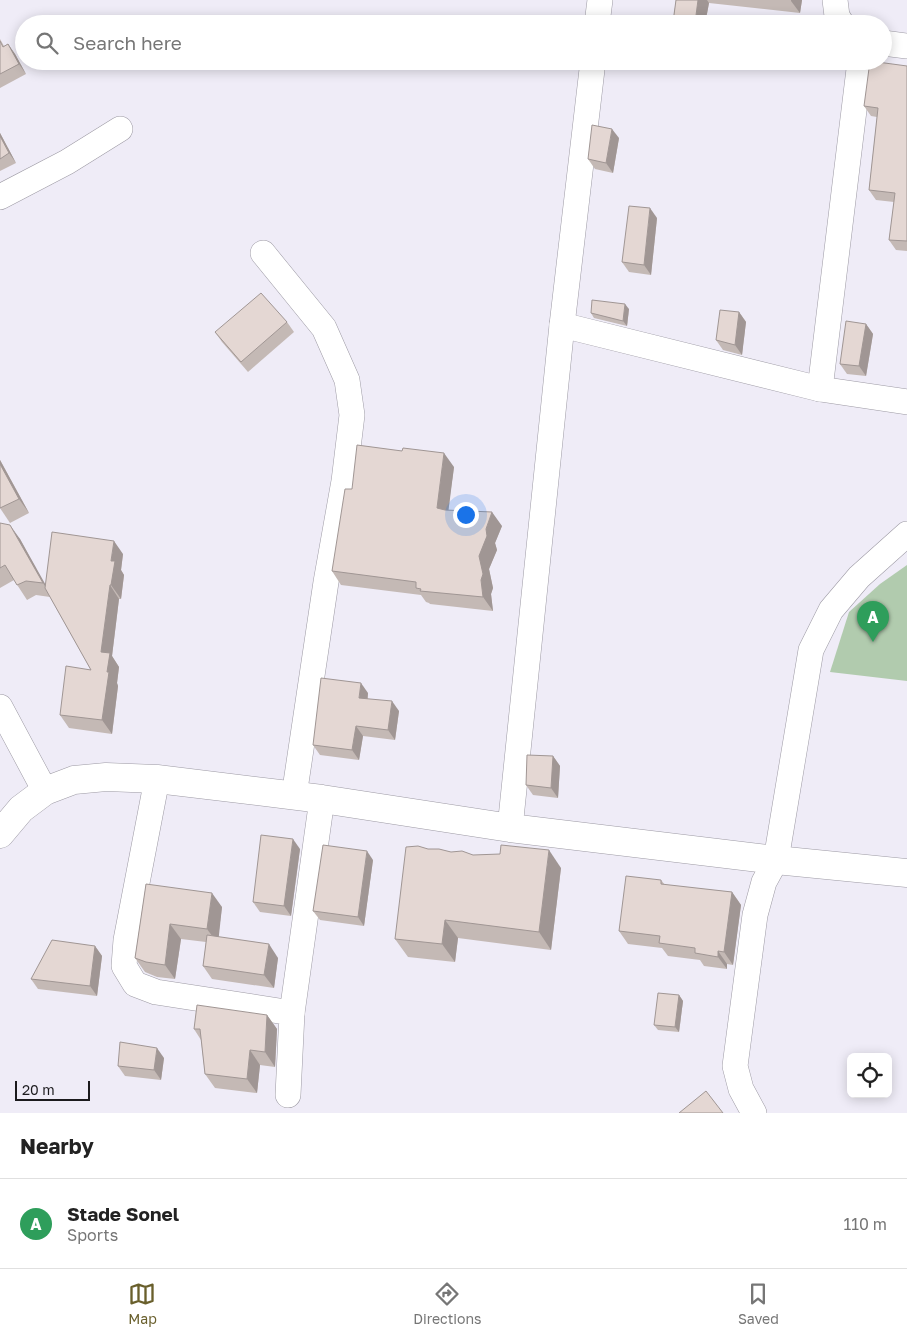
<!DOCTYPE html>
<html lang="en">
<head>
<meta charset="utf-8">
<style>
	:root { --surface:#fff; --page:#f6f6f6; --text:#222; --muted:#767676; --line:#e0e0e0; --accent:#695f2c }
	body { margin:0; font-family:"Golos Text",sans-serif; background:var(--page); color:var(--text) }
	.controls { position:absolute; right:15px; bottom:15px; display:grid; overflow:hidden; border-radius:8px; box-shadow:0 2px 12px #0003 }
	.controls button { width:45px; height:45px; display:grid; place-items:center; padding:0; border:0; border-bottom:1px solid var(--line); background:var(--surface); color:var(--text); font:25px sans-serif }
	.scale { position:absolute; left:15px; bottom:12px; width:75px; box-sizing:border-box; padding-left:5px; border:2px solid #1b1a1d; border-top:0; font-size:14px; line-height:18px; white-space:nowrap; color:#1b1a1d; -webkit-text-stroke:4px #efecf7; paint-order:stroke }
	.you { position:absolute; left:465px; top:514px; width:18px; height:18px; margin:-12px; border:4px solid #fff; border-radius:50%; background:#1a73e8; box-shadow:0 0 0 8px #1a73e833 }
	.badge { display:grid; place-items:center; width:32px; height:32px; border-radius:50%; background:var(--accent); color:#fff; font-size:16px; font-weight:700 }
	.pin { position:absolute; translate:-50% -41px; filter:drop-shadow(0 1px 2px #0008) }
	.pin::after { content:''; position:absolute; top:26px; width:18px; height:15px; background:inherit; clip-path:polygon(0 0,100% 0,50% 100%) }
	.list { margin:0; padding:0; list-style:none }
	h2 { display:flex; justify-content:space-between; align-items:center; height:65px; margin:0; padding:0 20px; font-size:21px }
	h2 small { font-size:16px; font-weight:400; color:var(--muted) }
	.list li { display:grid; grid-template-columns:32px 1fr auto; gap:15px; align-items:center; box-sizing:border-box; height:90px; padding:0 20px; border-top:1px solid var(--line) }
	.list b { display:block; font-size:19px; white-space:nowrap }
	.list p { margin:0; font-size:16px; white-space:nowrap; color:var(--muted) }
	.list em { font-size:16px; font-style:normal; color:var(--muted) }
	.icon { flex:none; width:28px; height:28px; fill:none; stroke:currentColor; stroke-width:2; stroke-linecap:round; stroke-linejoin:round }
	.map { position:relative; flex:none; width:907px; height:1113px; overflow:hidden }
	.search { position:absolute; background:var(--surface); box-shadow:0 2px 12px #0003; left:15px; right:15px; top:15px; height:55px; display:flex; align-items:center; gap:12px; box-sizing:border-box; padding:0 18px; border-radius:28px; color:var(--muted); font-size:19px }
	.sheet { height:155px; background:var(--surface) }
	nav { display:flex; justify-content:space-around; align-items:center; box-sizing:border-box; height:70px; border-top:1px solid var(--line); background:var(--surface); font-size:14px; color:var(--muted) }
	nav a { display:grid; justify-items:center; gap:2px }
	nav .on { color:var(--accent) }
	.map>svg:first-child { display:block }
</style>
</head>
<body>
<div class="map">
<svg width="907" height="1113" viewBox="0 0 907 1113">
	<rect width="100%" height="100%" fill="#efecf7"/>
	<polygon fill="#b1cbae" points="907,565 907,681 830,672 849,612 880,584"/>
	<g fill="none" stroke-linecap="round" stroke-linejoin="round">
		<g stroke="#9d9aa4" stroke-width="26">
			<g id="minor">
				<polyline points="835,0 837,16 842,24"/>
				<polyline points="597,24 600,0"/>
				<polyline points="883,43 907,46"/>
				<polyline points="0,197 67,162 120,129"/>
				<polyline points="263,253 324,328 347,380 352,415 344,481 326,582 294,796"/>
				<polyline points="562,325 820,389 907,402"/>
				<polyline points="820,389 860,61"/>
				<polyline points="0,707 45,791"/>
				<polyline points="157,779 126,940 124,966 135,984 156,992 292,1013 288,1095"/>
				<polyline points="510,828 562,325 593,61"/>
				<polyline points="292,1013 322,799"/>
				<polyline points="754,1113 741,1089 735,1066 755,915 764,882 776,860 811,650 831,610 859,577 907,534"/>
			</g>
		</g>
		<g stroke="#9d9aa4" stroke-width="29">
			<polyline id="secondary" points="0,834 21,809 45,791 74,780 106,777 157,779 322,799 510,828 776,860 907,873"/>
		</g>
		<use href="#minor" stroke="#fff" stroke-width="25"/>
		<use href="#secondary" stroke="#fff" stroke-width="28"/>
	</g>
	<g fill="#c4b9b5">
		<polygon points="676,0 802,0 800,13 709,3 705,24 675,24 673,22"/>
		<polygon points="0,39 4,46 8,44 15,54 26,74 0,88"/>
		<polygon points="907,66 907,251 896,250 889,240 894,202 876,200 869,190 877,117 871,116 864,106"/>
		<polygon points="0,133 16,163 0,171"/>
		<polygon points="619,138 613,173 595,169 588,159"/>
		<polygon points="657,218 651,275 629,272 622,262"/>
		<polygon points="629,309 627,326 594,318 591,313"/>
		<polygon points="739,312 746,322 742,355 723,350 716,340"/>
		<polygon points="287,322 294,332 248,372 222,342 215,332"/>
		<polygon points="866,324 873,334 866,376 847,374 840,364"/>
		<polygon points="0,460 29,513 10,523 0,508"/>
		<polygon points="454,467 448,510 502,526 495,543 497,550 489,569 493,588 491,594 493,611 430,604 429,603 426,602 421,595 341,585 332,571 352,489"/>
		<polygon points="0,523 20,539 45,585 123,554 121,570 124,575 121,599 119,599 112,656 119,667 117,683 118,686 112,734 69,728 60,715 91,670 50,597 36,595 27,600 14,580 0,588"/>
		<polygon points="368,693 368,699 399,711 395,740 363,736 359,760 320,755 313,745"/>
		<polygon points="553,756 560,766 558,798 533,795 526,785"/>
		<polygon points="300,849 291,916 260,912 253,902"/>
		<polygon points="428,849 473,855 561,868 551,950 458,938 455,962 408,957 395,939"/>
		<polygon points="373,860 364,926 320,920 313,911"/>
		<polygon points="661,880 665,885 732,892 741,905 733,965 727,964 727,969 704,966 700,960 668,956 662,948 628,944 619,931"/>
		<polygon points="146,884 222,907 218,937 278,958 274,988 212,979 203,966 206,942 181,939 175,979 157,977 145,972 135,958"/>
		<polygon points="95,946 102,956 97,996 38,989 31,979"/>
		<polygon points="679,995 683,1001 679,1032 658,1030 654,1025"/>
		<polygon points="267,1015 277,1029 275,1067 260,1065 257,1093 215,1088 205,1074 201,1040 194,1029"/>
		<polygon points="164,1058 161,1080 125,1076 118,1066"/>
	</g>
	<g fill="#a09694">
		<polygon points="698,0 707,0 709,3 705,24 695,24 695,23"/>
		<polygon points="791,0 802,0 800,13 791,1"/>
		<polygon points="8,44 15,54 26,74 19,64"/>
		<polygon points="612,129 619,138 613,173 606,163"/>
		<polygon points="0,133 16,163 9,153 0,136"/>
		<polygon points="650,208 657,218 651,275 644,265"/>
		<polygon points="625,304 629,309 627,326 623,321"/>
		<polygon points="739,312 746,322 742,355 735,345"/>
		<polygon points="866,324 873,334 866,376 859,366"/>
		<polygon points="444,453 454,467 447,522 437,508"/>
		<polygon points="0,460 29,513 19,499 0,464"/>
		<polygon points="492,512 502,526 495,543 497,550 489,569 493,588 491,594 493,611 483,597 481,580 479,556 486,529"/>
		<polygon points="10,525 20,539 53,598 43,583"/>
		<polygon points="114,541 123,554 121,570 124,575 121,599 111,585 111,561"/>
		<polygon points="110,585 119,599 112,656 119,667 117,683 118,686 112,734 102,720 107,672 101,652"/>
		<polygon points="361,683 368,693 366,708 359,698"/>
		<polygon points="392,701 399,711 395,740 388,730"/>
		<polygon points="356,726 363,736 359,760 352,750"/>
		<polygon points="553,756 560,766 558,798 551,788"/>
		<polygon points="293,839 300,849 291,916 284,906"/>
		<polygon points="549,850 561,868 551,950 539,932"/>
		<polygon points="367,851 373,860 364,926 358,917"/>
		<polygon points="732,892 741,905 733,965 724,952"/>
		<polygon points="212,893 222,907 218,944 207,929"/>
		<polygon points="445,920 458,938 455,962 442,944"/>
		<polygon points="170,924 181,939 175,979 165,965"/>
		<polygon points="269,944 278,958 274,988 264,975"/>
		<polygon points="95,946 102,956 97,996 90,986"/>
		<polygon points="718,951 727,964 727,969 718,957"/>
		<polygon points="679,995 683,1001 679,1032 675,1027"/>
		<polygon points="267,1015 277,1029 275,1067 265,1052"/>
		<polygon points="157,1048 164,1058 161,1080 154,1070"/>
		<polygon points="250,1050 260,1065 257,1093 247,1079"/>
	</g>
	<g fill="#e4d7d3" stroke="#a09694">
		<polygon points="676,0 698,0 695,23 673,22"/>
		<polygon points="0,41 3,47 8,44 19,64 0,74"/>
		<polygon points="870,61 907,66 907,241 889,240 895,193 869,190 878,108 864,106"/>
		<polygon points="592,125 612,129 606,163 588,159"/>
		<polygon points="0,136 9,153 0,159"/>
		<polygon points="629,206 650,208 644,265 622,262"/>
		<polygon points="261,293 287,322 241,362 215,332"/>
		<polygon points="592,300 625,304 623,321 591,313"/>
		<polygon points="720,310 739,312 735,345 716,340"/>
		<polygon points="846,321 866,324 859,366 840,364"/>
		<polygon points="357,445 402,451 403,448 444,453 437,508 445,510 492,512 486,529 487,536 479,556 483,574 481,580 483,597 420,591 421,589 416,588 416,582 332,571 345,489 352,489"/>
		<polygon points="0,464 19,499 0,508"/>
		<polygon points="0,523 10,525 43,583 26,581 17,585 5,565 0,568"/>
		<polygon points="52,532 114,541 111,561 115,561 111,585 110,585 101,652 110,653 107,672 109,672 102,720 60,715 66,666 91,670 45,588"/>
		<polygon points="321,678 361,683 359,698 392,701 388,730 356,726 352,750 313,745"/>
		<polygon points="527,755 553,756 551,788 526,785"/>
		<polygon points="261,835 293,839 284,906 253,902"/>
		<polygon points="323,845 367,851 358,917 313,911"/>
		<polygon points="501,845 549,850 539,932 445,920 442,944 395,939 406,847 418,846 428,849 439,849 451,852 462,851 473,855 500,854"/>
		<polygon points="626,876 661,880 661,884 732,892 724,952 718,951 718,957 695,953 695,948 659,943 660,936 619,931"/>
		<polygon points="146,884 212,893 207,929 170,924 165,965 146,962 135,958"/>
		<polygon points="207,935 269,944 264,975 203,966"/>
		<polygon points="52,940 95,946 90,986 31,979"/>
		<polygon points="658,993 679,995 675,1027 654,1025"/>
		<polygon points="197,1005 267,1015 265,1052 250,1050 247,1079 205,1074 200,1029 194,1029"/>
		<polygon points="120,1042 157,1048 154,1070 118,1066"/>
		<polygon points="706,1091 723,1113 679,1113"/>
	</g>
</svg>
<div class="controls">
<button><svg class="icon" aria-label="locate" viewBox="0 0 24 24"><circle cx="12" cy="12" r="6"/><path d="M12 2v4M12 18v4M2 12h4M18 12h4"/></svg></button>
</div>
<div class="scale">20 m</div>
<div class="you"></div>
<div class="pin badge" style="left:873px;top:642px;background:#2e9e5b">A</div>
<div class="search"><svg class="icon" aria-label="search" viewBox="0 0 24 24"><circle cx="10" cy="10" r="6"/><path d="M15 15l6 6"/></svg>Search here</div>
</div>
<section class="sheet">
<h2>Nearby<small></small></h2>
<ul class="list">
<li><span class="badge" style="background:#2e9e5b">A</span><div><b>Stade Sonel</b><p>Sports</p></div><em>110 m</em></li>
</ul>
</section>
<nav>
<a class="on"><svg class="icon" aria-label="map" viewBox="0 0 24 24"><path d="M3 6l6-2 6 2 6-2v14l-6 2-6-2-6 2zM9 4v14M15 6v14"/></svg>Map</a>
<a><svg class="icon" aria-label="directions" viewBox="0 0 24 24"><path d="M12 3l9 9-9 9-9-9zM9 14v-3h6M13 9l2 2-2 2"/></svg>Directions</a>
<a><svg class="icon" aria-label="saved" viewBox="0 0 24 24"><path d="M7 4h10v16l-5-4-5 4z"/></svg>Saved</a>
</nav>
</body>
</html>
